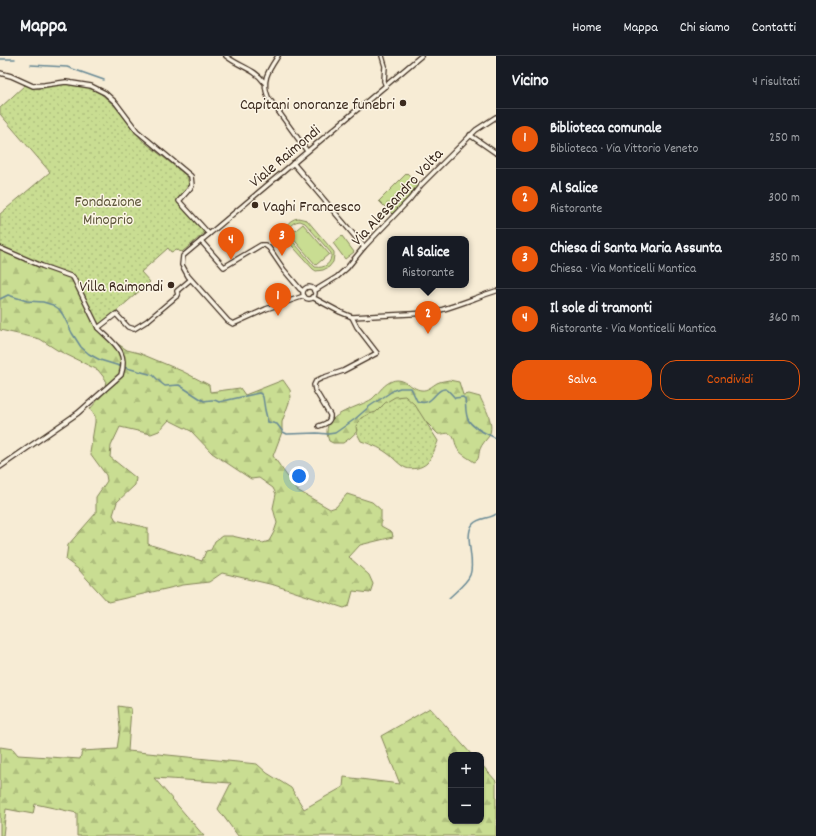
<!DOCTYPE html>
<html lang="it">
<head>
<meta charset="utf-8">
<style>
	:root { --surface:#171b24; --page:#20242c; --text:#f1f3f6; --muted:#9ea1a6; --line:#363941; --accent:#ea580c }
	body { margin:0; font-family:Dekko,sans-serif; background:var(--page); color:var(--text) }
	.controls { position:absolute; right:12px; bottom:12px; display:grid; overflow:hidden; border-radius:8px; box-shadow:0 1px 3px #0004 }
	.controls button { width:36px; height:36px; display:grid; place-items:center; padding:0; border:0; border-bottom:1px solid var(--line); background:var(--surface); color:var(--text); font:20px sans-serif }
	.you { position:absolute; left:299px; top:420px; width:14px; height:14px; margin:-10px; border:3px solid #fff; border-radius:50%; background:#1a73e8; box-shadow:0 0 0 6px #1a73e833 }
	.badge { display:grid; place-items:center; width:26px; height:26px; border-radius:50%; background:var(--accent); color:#fff; font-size:13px; font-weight:700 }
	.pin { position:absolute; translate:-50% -33px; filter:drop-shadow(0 1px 2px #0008) }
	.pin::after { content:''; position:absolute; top:21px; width:14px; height:12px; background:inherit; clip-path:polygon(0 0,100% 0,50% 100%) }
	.popup { position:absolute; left:387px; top:180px; width:82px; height:52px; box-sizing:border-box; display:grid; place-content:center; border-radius:8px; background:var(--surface); filter:drop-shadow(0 1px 3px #0005); font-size:13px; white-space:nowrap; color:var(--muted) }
	.popup b { font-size:15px; color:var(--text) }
	.popup::after { content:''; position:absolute; left:50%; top:100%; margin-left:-8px; border:8px solid transparent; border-top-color:var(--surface) }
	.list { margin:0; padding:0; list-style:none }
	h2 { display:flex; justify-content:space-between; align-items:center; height:52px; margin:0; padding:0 16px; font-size:17px }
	h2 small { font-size:13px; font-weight:400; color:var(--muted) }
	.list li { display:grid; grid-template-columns:26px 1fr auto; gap:12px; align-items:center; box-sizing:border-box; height:60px; padding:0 16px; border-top:1px solid var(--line) }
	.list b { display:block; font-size:15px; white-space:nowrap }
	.list p { margin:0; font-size:13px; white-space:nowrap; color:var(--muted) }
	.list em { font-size:13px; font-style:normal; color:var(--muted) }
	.actions { display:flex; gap:8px; padding:12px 16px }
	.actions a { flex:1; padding:9px 0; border:1px solid var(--accent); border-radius:16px; text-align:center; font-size:14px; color:var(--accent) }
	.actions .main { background:var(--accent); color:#fff }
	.map { position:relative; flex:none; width:496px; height:780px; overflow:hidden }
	header { display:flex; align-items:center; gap:24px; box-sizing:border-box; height:56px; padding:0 20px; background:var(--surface); border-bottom:1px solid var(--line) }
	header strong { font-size:19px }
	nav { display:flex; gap:22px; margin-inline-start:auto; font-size:14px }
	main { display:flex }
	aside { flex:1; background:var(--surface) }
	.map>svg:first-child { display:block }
</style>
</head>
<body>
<header>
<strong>Mappa</strong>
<nav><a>Home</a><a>Mappa</a><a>Chi siamo</a><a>Contatti</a></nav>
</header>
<main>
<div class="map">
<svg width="496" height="780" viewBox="0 0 496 780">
	<defs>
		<pattern id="forest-firs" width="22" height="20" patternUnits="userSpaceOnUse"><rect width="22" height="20" fill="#c9dd92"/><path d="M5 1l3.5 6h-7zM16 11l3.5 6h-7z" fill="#aebe7d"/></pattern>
		<pattern id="cemetery-stones" width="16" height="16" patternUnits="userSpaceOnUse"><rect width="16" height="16" fill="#c9dd92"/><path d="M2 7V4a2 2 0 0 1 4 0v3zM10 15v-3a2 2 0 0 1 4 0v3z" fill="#aebe7d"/></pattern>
		<pattern id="park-dots" width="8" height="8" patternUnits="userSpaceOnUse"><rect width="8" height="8" fill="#c9dd92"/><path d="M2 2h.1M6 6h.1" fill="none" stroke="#aebe7d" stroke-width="1.8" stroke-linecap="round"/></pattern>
	</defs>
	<rect width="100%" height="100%" fill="#f7ecd5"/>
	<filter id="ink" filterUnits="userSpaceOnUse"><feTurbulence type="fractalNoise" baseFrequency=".025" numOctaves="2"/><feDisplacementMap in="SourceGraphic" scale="8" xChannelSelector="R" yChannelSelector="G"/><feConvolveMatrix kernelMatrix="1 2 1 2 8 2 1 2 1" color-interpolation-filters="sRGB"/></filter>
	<g filter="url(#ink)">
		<g fill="#c9dd92" stroke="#828458" fill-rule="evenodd">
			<path d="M298,162l9,2 27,32v3l-1,7 -4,5 -6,3 -7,1 -3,-2 -27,-30c-3,-10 1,-19 12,-21zM300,165l5,2 26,30c1,10 -6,16 -16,14l-26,-30c-2,-9 2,-15 11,-16z"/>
			<polygon points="303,168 329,198 316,209 290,179"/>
			<polygon points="342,180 354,196 345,203 333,187"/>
		</g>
		<g fill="url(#forest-firs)" stroke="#828458" fill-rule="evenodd">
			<path d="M0,194c23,11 47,19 72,27l28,55 27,18 12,3 43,18 27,14 1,7 30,-4 5,7 38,-15 7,10 1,7 -9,25v10l-9,24 24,34 33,19 6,-2 11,-13 25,8 9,8v16l11,6 1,5 -33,8 -11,12 20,18 4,9 -3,9 -17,-2 -4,15 -5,2 -70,-23 -52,-12 -13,9 -26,3 -75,17 -30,-33 -12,-9 2,-15 28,-32v-16l11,-16 -1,-6 -16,-22 5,-31v-6l-5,-7 14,-16 2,-13 -8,-10 -41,-20 -17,-11 -40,-9zM169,364l22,11 21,22 39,26 8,-1 14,10 3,6 -3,14 4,15 -3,9 -5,9 -6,2 -31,-7h-10l-7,5 -4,9 -5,1 -4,10 -54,-17v-16l-32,-8 -3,-5 4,-13 18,-17 1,-7 -26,-21 1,-11 9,-19 31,7 8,-3z"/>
			<path d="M449,324l10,2 4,13 6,-1 11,3c5,11 15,26 9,39 -3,4 -7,8 -9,13 -2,6 0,11 -6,13 -5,-4 -14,-8 -17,-14 -2,-4 -2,-12 -7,-14 -3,-2 -8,1 -12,0l-20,-20 -51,8 -17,16 -7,5h-10l-4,-2c-1,-3 -2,-6 -2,-9 -1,-19 33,-25 45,-33 6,-5 10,-13 18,-17 13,-7 21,7 31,8 6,1 11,-4 16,-7 4,-2 8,-2 12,-3z"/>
			<polygon points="118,650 131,652 128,695 257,708 267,717 291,732 304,753 343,731 344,721 400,728 381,680 430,652 472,699 451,699 451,765 481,765 481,708 496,725 496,780 238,780 218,753 231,727 154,722 204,780 77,780 77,757 35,748 33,758 6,753 3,780 0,780 0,691 13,693 18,699 80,703 82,695 117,693 120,673"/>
		</g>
		<polygon fill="url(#cemetery-stones)" stroke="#828458" points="407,117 419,129 408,142 392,158 379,145"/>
		<g fill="url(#park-dots)" stroke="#828458">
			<polygon points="59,28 70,28 87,31 100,37 114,49 142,84 188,121 188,125 190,128 177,145 206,176 182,196 176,194 171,196 168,192 141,216 150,226 98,271 73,221 10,195 0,190 0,158 50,116 0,58 0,52 25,29 40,33"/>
			<path d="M405,340l10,9 23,36c-2,6 -7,18 -11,22 -5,5 -15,7 -21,5 -7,-3 -13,-11 -19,-15 -8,-6 -17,-9 -26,-12l-4,-8 -1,-7 5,-8 8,-4 7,-2 9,-9 10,-6z"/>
		</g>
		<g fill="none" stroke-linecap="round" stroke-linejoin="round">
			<g stroke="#678995" stroke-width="1.5">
				<polyline points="0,3 15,3"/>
				<polyline points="31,9 67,11 104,24"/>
				<path d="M0,243l8,-4 19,6 16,1 10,3 6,4 4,6 9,18 9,14 8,7 11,6 23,7 30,8 8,8 4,3 14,-1 25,16c6,-1 10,-2 15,1l40,-9 2,1 2,3 2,13 3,12 9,2 6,8 4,2 30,-1 11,1 7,-1 20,-14 15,-13 24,-16 6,-2h11l6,13c16,7 18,-13 28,-12 3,0 7,6 10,9l8,-1 2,2c1,6 0,17 4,22 5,8 18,13 27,17"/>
				<path d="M449,542c6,-6 18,-15 21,-23 6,-14 -7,-39 3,-51 6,-7 17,-5 23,-10"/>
			</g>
			<g stroke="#3b2a1e" stroke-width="6">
				<g id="minor">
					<path d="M226,0c12,10 29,13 38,26"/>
					<path d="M278,0c-9,14 -17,24 -10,41l39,54"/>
					<polyline points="382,0 385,10 384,25 386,30"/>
					<polyline points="0,17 11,20 33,30 44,29 66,26 91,30 105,37 116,47 137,75 191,120 192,130 179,145 209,178"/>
					<polyline points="470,79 496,97"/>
					<polyline points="293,107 364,191"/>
					<polyline points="201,185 224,211 261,189 265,189 269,192 284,214 300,233 303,235"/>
					<polyline points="0,192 42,210 73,221 98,272 116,258 128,271 134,273 147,265 178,239 177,235 190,224"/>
					<circle cx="309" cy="237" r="6"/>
					<polyline points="314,235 337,221 347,212 364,191 410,143 421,129 476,74 496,61"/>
					<polyline points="304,240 266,253 233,268 228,265 188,220 182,209 183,200 421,0"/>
					<path d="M312,241l28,15 12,5 77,-4c23,-5 45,-15 67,-22"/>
					<path d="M319,370c6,-2 12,-4 11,-11l-15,-25 -1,-5 2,-4 6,-3 21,-7 34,-18 -20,-26 -5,-10"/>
					<path d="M0,411l78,-54 43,-38c8,-24 -8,-32 -23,-47"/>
				</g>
			</g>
			<use href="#minor" stroke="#fcf5e5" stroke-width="3.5"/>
		</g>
	</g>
	<g fill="#3b2a1e" stroke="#fcf5e5" stroke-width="1.5">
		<circle cx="403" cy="47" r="4"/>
		<circle cx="255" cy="149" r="4"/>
		<circle cx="171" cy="229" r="4"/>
	</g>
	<g text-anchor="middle" stroke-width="3" stroke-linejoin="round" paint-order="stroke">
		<g font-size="16" fill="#3b2a1e" stroke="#fcf5e5" text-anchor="end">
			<text x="395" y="53">Capitani onoranze funebri</text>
			<text x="263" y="155" text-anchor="start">Vaghi Francesco</text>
			<text x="163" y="235">Villa Raimondi</text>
		</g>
		<g font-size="16" fill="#3b2a1e" stroke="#fcf5e5">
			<text transform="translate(284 99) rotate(-40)" y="6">Viale Raimondi</text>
			<text transform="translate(396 140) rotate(-47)" y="6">Via Alessandro Volta</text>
		</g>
		<g font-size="16" fill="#5e573b" stroke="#fcf5e5">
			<text x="108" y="150">Fondazione<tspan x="108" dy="18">Minoprio</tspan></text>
		</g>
	</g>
</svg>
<div class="controls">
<button>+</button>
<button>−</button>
</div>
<div class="you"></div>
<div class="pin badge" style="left:278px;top:260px">1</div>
<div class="pin badge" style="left:428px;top:278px">2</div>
<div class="popup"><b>Al Salice</b>Ristorante</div>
<div class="pin badge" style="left:282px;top:200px">3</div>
<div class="pin badge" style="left:231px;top:204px">4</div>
</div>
<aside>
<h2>Vicino<small>4 risultati</small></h2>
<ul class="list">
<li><span class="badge">1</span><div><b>Biblioteca comunale</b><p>Biblioteca · Via Vittorio Veneto</p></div><em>250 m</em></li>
<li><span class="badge">2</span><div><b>Al Salice</b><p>Ristorante</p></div><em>300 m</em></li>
<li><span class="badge">3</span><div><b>Chiesa di Santa Maria Assunta</b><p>Chiesa · Via Monticelli Mantica</p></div><em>350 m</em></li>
<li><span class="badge">4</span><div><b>Il sole di tramonti</b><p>Ristorante · Via Monticelli Mantica</p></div><em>360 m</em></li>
</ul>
<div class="actions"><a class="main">Salva</a><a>Condividi</a></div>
</aside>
</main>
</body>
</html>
